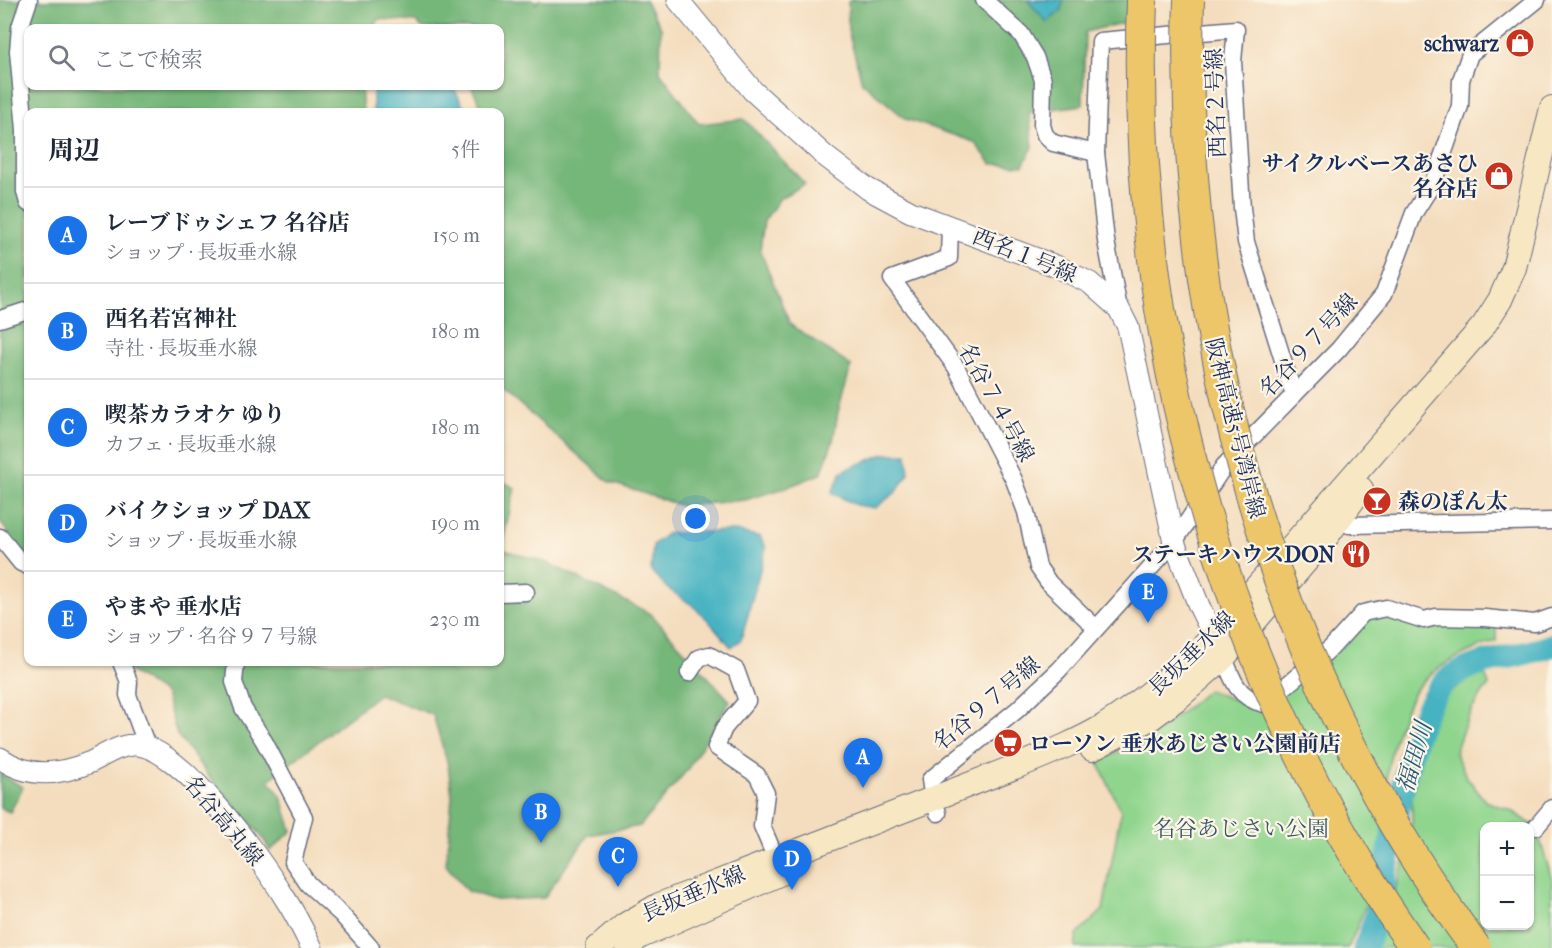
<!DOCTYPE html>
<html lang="ja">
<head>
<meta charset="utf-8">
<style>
	:root { --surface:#fff; --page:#f2f2f3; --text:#1f2937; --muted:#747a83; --line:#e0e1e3; --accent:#1a73e8 }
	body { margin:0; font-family:"IM FELL French Canon","Noto Serif JP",serif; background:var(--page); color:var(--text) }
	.controls { position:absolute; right:18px; bottom:18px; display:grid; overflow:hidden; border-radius:12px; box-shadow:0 2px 4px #0004 }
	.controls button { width:54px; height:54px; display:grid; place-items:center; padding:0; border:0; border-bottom:2px solid var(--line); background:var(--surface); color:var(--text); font:30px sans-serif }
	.you { position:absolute; left:696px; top:519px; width:21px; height:21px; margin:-15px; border:4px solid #fff; border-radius:50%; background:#1a73e8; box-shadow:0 0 0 9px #1a73e833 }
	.badge { display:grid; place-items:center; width:39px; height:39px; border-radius:50%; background:var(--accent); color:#fff; font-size:20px; font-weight:700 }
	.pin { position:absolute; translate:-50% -50px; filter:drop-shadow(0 2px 3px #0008) }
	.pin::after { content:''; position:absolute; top:32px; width:21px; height:18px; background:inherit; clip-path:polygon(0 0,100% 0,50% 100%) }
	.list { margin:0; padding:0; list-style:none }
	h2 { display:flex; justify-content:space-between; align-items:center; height:78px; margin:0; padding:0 24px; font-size:26px }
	h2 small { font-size:20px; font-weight:400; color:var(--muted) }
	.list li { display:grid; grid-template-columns:39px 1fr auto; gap:18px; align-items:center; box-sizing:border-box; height:96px; padding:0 24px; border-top:2px solid var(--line) }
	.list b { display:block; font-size:22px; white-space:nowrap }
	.list p { margin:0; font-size:20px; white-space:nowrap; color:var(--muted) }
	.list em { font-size:20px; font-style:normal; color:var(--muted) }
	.icon { flex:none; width:33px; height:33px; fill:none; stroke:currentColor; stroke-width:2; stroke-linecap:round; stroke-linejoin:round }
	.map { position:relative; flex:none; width:1552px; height:948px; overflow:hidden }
	.search { position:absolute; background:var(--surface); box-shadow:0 2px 4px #0004; left:24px; top:24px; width:480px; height:66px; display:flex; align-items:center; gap:15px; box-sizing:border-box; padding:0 21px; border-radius:12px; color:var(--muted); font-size:22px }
	.panel { position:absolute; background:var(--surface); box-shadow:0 2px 4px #0004; left:24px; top:108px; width:480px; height:558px; border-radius:12px }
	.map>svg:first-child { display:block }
</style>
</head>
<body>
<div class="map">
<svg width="1552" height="948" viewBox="0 0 1552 948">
	<rect width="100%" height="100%" fill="#fcf5e5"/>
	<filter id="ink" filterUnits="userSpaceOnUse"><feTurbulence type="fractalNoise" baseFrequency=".0167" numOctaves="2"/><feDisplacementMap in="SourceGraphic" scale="12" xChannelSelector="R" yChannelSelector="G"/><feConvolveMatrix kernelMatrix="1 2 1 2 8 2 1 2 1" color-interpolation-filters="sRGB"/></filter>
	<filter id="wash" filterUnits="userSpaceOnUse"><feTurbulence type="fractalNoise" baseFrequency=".008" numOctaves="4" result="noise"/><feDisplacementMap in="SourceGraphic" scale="24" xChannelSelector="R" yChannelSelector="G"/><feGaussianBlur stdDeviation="1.35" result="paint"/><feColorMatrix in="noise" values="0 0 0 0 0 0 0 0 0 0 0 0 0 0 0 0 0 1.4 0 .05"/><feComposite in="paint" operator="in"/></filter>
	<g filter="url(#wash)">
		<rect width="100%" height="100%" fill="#f4ddbe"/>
		<g fill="#90d58e" stroke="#568276" stroke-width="1.5" fill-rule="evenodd">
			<path d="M1384,613l112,10v18c-26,9 -60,23 -78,46 -12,14 -27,61 -30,81 -2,14 2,30 0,45 -6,47 -20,92 -40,135h-273l2,-13 26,-25 18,-99 -23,-49 57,-28 53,-44 53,20 110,-94z"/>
			<path d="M1483,669l6,16c-18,21 -26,42 -34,68l11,23 19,25 25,9 26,17 16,52v69h-176l30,-92 6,-34v-25l8,-45 9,-33 12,-21zM1484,826h46v100h-46z"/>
		</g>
		<g fill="#74b679" stroke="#48726c" stroke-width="1.5">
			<polygon points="0,0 534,0 536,4 539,0 645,0 661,28 660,72 699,124 744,119 805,184 780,198 764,221 760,250 790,324 851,366 838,412 833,441 821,474 785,488 745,500 682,506 609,482 500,387 500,112 484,112 471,86 500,86 500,28 423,28 416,22 379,19 374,28 28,28 28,86 361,86 363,112 28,112 28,562 0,521"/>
			<polygon points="851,0 1128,0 1127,22 1085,32 1083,105 1029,112 1033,147 1023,165 992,164 974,142 906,119 862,82 848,31 848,2"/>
			<polygon points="500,480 515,488 501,549 548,563 651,614 730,701 687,770 640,826 588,835 544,898 495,900 467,891 446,865 452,796 448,765 433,715 379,694 269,780 281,796 292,831 270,851 263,838 211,779 177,735 165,694 116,662 500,662"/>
			<polygon points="0,774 23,787 10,812 0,808"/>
		</g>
		<g fill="#46b3c2" stroke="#307190" stroke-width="1.5">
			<polygon points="1027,0 1063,0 1062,10 1047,22"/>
			<polygon points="373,86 453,86 466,112 373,112"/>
			<polygon points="884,454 907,454 909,473 895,493 875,508 856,505 832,493 842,471"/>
			<polygon points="735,531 760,537 766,548 741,640 731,647 707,619 692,605 667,588 651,571 653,545 668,533"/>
		</g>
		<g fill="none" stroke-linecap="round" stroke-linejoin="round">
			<path stroke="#46b3c2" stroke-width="24" d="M1365,948c5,-13 10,-26 13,-39 13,-50 30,-207 74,-233 30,-18 68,-18 100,-31"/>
		</g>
	</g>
	<g filter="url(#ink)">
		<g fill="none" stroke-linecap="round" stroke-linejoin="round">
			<g stroke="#676c80" stroke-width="19">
				<g id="minor">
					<polyline points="984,0 1021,34 1035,57 1043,80 1042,125 1045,135 1053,143 1096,153"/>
					<polyline points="28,203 25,192 25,130 18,51 20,27 29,0"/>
					<polyline points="950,225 949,258 892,279 956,367 1014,480 1026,512 1038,567 1049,583 1096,628"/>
					<polyline points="1119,309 1106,241 1096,153 1100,41 1236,29 1233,61 1242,208 1246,242 1294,395"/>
					<polyline points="0,319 28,310"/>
					<polyline points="1331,512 1349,525 1552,521"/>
					<polyline points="0,537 21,563 28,566"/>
					<polyline points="500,593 526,592"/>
					<path d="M1224,657c8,23 14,41 40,47l67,-56 32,-35 23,-5 38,12 12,-3 49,1 50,5 17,-6"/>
					<polyline points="121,662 129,682 128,695 147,746"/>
					<polyline points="236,662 234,682 243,708 264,741 304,817 293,862 308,884 341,914 371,948"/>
					<polyline points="689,673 699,658 709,655 736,670 747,701 724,728 716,747 757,775 766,793 762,826 776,859"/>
					<polyline points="938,813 933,799 930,780 1017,710 1059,670 1174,542 1224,466 1339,349 1384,294 1414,213 1433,183 1460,106 1461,80 1470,54 1537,0"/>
					<polyline points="1536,827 1552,808"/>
				</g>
			</g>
			<g stroke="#676c80" stroke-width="23">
				<g id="tertiary">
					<polyline points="678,0 753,91 825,156 868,189 911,212 1056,266 1090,283 1119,309 1128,327 1174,542 1199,606 1221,651"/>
					<path d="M0,758c30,21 59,17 91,4 14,-7 26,-16 42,-17 45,-4 131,118 153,155 10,15 18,32 26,48"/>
				</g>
			</g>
			<g stroke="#676c80" stroke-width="26">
				<g id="secondary">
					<polyline points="1092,749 1151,718 1179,697 1224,657 1324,540 1361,489"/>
					<path d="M598,948l27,-23 34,-20 366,-142c27,-11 54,-22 79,-37 41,-26 76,-57 110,-90l270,-311 16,-25 14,-32 38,-160"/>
					<polyline points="627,948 639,937 781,873"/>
				</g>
			</g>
			<use href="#minor" stroke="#fff" stroke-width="16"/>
			<use href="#tertiary" stroke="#fff" stroke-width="21"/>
			<use href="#secondary" stroke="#f7e8c3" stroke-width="24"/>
			<g stroke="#676c80" stroke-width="32" stroke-linecap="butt">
				<g id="motorway-bridge">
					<path d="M1142,0c-13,333 80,675 273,948"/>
					<path d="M1189,0c-11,340 84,673 287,948"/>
				</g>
			</g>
			<use href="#motorway-bridge" stroke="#ecc669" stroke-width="30"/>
		</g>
	</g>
	<defs>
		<g id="shop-disc" transform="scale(1.5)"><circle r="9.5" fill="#c8321e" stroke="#fcf5e5"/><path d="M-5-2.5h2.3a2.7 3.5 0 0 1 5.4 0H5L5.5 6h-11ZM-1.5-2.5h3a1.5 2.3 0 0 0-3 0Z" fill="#fff"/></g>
		<g id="bar-disc" transform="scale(1.5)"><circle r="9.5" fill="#c8321e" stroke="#fcf5e5"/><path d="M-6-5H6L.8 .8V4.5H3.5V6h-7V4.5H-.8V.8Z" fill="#fff"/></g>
		<g id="restaurant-disc" transform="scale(1.5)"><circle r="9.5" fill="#c8321e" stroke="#fcf5e5"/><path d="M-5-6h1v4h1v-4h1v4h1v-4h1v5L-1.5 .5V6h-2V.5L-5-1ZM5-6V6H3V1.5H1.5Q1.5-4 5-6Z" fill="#fff"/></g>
		<g id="supermarket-disc" transform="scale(1.5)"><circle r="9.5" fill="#c8321e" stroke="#fcf5e5"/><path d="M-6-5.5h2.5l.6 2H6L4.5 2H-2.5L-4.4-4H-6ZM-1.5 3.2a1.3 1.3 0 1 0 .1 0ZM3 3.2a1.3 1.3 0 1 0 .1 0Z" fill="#fff"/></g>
	</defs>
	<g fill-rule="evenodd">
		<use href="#shop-disc" x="1520" y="43"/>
		<use href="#shop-disc" x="1499" y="176"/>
		<use href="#bar-disc" x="1377" y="501"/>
		<use href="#restaurant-disc" x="1356" y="554"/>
		<use href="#supermarket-disc" x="1008" y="743"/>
	</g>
	<g text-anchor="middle" stroke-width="4.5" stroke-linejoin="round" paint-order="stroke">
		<g font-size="22" font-weight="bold" fill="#1b2f5e" stroke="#fcf5e5" text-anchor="end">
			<text x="1499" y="51">schwarz</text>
			<text x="1478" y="171">サイクルベースあさひ<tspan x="1478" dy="25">名谷店</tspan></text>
			<text x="1398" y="509" text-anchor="start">森のぽん太</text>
			<text x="1335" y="562">ステーキハウスDON</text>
			<text x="1029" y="751" text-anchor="start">ローソン 垂水あじさい公園前店</text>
		</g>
		<g font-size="22" fill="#1b2f5e" stroke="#fcf5e5">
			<text transform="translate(1215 103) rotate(-92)" y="8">西名２号線</text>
			<text transform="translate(1025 255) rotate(22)" y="8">西名１号線</text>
			<text transform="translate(1308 345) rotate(-47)" y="8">名谷９７号線</text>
			<text transform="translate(997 402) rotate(61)" y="8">名谷７４号線</text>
			<text transform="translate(1236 428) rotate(76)" y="8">阪神高速5号湾岸線</text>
			<text transform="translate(1191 653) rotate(-44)" y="8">長坂垂水線</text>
			<text transform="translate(986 703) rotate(-40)" y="8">名谷９７号線</text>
			<text transform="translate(224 820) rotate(50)" y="8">名谷高丸線</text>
			<text transform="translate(693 893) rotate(-23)" y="8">長坂垂水線</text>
		</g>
		<g font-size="22" fill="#38586a" stroke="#fcf5e5">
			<text x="1241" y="836">名谷あじさい公園</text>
		</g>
		<g font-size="24" font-style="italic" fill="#28577c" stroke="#fcf5e5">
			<text transform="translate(1414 757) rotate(-74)" y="8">福田川</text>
		</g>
	</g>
</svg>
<div class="controls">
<button>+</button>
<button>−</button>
</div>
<div class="you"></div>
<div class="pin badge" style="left:863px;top:788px">A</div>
<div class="pin badge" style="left:541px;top:843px">B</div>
<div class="pin badge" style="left:618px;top:887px">C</div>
<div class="pin badge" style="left:792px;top:890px">D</div>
<div class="pin badge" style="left:1148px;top:623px">E</div>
<div class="search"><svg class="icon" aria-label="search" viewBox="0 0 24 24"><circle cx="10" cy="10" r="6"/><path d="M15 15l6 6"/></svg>ここで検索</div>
<section class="panel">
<h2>周辺<small>5件</small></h2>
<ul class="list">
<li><span class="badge">A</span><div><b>レーブドゥシェフ 名谷店</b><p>ショップ · 長坂垂水線</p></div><em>150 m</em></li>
<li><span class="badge">B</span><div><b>西名若宮神社</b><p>寺社 · 長坂垂水線</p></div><em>180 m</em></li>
<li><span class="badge">C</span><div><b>喫茶カラオケ ゆり</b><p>カフェ · 長坂垂水線</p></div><em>180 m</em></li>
<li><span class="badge">D</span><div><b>バイクショップ DAX</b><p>ショップ · 長坂垂水線</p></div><em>190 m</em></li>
<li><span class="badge">E</span><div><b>やまや 垂水店</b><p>ショップ · 名谷９７号線</p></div><em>230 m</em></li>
</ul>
</section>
</div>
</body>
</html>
